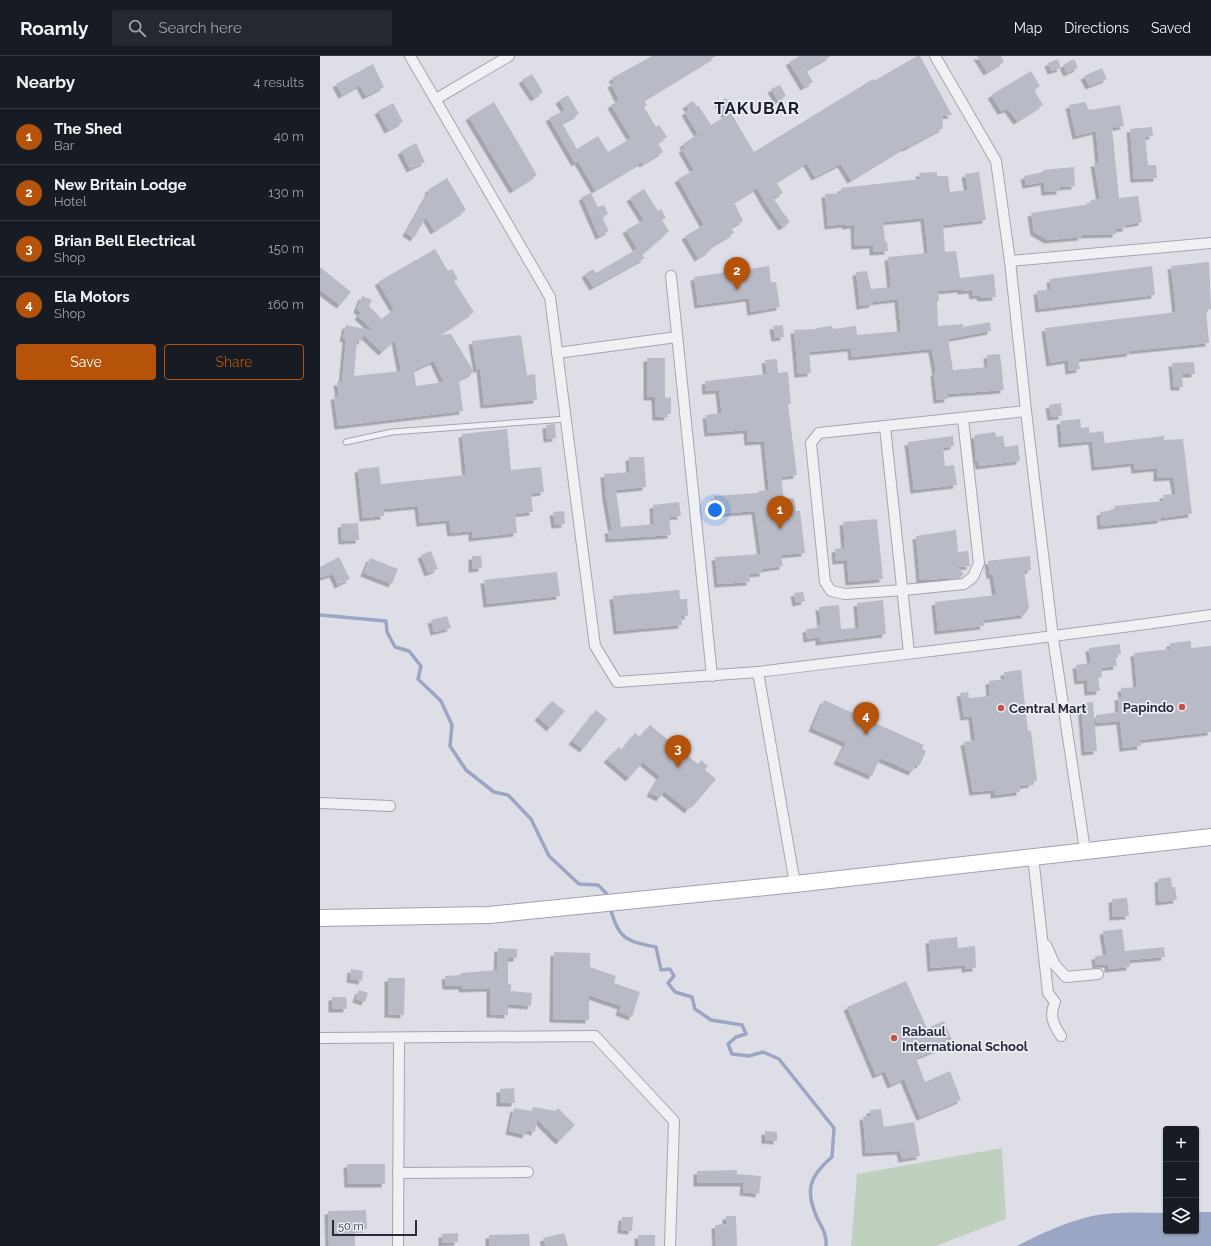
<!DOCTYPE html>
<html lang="en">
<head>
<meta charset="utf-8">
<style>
	:root { --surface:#171b24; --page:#242831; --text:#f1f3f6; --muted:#9ea1a6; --line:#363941; --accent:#b45309 }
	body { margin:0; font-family:Raleway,sans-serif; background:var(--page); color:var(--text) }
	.controls { position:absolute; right:12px; bottom:12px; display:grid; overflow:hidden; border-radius:4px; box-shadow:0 1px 3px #0004 }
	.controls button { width:36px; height:36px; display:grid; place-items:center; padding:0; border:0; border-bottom:1px solid var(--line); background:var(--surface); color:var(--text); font:20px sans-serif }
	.scale { position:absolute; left:12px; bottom:10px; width:85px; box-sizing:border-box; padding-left:4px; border:2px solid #282b3c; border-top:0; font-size:11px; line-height:14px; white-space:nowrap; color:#282b3c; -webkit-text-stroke:3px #edeef4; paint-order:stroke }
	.you { position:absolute; left:395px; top:454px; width:14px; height:14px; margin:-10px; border:3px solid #fff; border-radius:50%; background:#1a73e8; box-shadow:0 0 0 6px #1a73e833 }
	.badge { display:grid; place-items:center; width:26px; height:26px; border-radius:50%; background:var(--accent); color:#fff; font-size:13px; font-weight:700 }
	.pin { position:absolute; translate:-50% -33px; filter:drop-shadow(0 1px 2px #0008) }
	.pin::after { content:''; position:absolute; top:21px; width:14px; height:12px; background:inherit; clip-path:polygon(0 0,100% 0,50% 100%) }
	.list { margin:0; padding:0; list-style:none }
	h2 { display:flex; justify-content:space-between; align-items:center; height:52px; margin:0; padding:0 16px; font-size:17px }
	h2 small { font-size:13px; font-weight:400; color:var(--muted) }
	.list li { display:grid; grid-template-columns:26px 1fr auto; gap:12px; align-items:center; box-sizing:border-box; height:56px; padding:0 16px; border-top:1px solid var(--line) }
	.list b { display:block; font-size:15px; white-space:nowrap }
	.list p { margin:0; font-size:13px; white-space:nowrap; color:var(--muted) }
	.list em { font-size:13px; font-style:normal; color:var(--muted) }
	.actions { display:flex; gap:8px; padding:12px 16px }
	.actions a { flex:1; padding:9px 0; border:1px solid var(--accent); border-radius:4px; text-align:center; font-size:14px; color:var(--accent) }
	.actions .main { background:var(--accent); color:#fff }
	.icon { flex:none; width:22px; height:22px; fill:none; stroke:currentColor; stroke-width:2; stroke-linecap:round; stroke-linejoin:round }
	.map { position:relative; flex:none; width:891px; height:1190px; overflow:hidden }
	header { display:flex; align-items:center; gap:24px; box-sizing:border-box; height:56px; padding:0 20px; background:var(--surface); border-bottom:1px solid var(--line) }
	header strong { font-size:19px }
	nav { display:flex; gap:22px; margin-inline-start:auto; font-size:14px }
	.search { width:280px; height:36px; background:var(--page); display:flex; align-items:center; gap:10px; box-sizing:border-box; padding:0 14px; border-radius:4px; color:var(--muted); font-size:15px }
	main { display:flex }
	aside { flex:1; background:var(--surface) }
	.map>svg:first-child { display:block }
</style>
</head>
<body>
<header>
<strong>Roamly</strong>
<div class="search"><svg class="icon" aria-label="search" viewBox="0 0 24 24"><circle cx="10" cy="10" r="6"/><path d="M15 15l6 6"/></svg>Search here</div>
<nav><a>Map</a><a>Directions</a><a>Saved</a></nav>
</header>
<main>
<aside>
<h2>Nearby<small>4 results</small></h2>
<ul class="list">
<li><span class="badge">1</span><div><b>The Shed</b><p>Bar</p></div><em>40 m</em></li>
<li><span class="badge">2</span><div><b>New Britain Lodge</b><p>Hotel</p></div><em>130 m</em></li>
<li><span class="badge">3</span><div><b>Brian Bell Electrical</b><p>Shop</p></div><em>150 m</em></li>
<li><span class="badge">4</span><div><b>Ela Motors</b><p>Shop</p></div><em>160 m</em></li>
</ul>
<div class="actions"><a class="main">Save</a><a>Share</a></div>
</aside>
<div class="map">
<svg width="891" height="1190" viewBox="0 0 891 1190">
	<defs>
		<filter id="shadow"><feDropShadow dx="-3.5" dy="3.5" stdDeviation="0" flood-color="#0004"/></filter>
	</defs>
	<rect width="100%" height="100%" fill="#dedfe6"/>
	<polygon fill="#c0d0bf" points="682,1092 686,1163 616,1190 531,1190 537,1118"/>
	<path fill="#9ba6c4" d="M876,1156h15v34h-194c23,-12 49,-24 75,-30 24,-5 50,-3 74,-3v18h30z"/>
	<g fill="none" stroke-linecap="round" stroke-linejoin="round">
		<g stroke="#9ba6c4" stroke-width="3.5">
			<polyline points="0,559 66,565 67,576 75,591 89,595 101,610 98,623 121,645 132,669 130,690 146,714 174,736 188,739 211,763 229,800 259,828 278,829 286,837 287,843"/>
			<path d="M290,851c8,31 15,34 46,40l5,23 9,-1 4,7 -6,7 7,9 17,5 3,12 16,11 31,5 4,9 -10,3 -8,7 4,10 17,2 14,-4 16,7 55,69 -2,29c-24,20 -27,35 -14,63 5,9 9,16 8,26"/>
		</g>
	</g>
	<g fill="#b8bac6" fill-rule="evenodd" filter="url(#shadow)">
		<polygon points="332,0 396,0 324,44 327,49 324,51 336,71 339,69 347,81 338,87 343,96 323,108 322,106 275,134 258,105 255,107 229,62 245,54 239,44 248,39 259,58 242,67 257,93 278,80 288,96 311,82 291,49 299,44 291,28 295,26 292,22"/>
		<polygon points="480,0 511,0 486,14 493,26 484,31 469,6"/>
		<polygon points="597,0 600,0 632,59 622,60 623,72 586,92 585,91 531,124 521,108 495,121 487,107 456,126 463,137 453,142 470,166 462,171 446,148 437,132 414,146 423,165 411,171 414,177 389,192 391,194 378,202 365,180 384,169 358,123 374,114 362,93 365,92 363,88 378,78 365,56 369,54 366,49 373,45 376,50 378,49 391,69 411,57 434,96 553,23 554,25"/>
		<polygon points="657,0 681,0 684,6 667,16"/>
		<polygon points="738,3 741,12 731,15 728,7"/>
		<polygon points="754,3 758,12 747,17 743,9"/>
		<polygon points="53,8 64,31 46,40 40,29 22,39 16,28"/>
		<polygon points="782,12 787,23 769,30 764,20"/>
		<polygon points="711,15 720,30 714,34 723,49 697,65 688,53 681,55 671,39"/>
		<polygon points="212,18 223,36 214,42 202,24"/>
		<polygon points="460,29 466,40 458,45 451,33"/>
		<polygon points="406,42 413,54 405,59 398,46"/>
		<polygon points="174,46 217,119 193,134 149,61"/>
		<polygon points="765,46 769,54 800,49 804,70 792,72 799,142 818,140 822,166 806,169 806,172 796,173 796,178 761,179 762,181 728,184 714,176 711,157 771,148 770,144 780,143 774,107 779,107 776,75 756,80 749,49"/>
		<polygon points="73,47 83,66 68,74 58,55"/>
		<polygon points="832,71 833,80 825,81 828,109 836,109 837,122 814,123 810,73"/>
		<polygon points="96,87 105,106 90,113 81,95"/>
		<polygon points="754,111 755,130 740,131 740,135 725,136 724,126 706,129 704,120 723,116 723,114"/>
		<polygon points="617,116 617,120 628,120 630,136 648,134 645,118 659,116 666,164 623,169 625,196 636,195 640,222 674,218 676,241 661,242 660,239 653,240 652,234 641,235 641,233 618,235 619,245 617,245 618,270 643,268 643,271 670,266 671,275 628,283 633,314 668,311 667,299 680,298 684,334 627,338 628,343 617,344 614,317 616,316 612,294 610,293 532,301 531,292 489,296 491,317 478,318 474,274 496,273 496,272 512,270 513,273 536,270 537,279 581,275 578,243 552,246 553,248 540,250 536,216 547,215 551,233 571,231 568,201 608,197 604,162 563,166 565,186 567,185 568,195 553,196 553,189 535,190 534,169 526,170 525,168 508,170 505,138 522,137 521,132 600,123 599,117"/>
		<polygon points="127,122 146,154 114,175 106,161 94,182 86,177 109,136 108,134"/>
		<polygon points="324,133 338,155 341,153 346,162 342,164 349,175 322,199 325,202 273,231 265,218 273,213 276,217 317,193 306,174 324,164 310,142"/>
		<polygon points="271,137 278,151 284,149 288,158 282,161 289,175 279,180 262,141"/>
		<path d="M115,193l13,22 4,-2 6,10 -4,2 20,31 -35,23 12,-1 23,38 -15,8 4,31 -125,15 -4,-30h5l-2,-14h5l4,-43 -3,-1 3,-13 28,6 -16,-15 3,-3 -4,-4 5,-13 10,4 -3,6 13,13 12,-10 -16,-27zM43,278l19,18 13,-12 6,31 -47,5 3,-36 5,1zM114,305l10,21 -28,4 -2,-16z"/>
		<polygon points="889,206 891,253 886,254 889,287 810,295 810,297 758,303 760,313 749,315 748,304 730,307 725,272 856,256 851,210"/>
		<polygon points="449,210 451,226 456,226 460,251 431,256 429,242 378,249 374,221"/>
		<polygon points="832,210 835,239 719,253 717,235 731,233 730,223"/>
		<polygon points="0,211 31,236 20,249 0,234"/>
		<polygon points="463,269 464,281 455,282 453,270"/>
		<polygon points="201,279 207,319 215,318 217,344 164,349 160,312 157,314 152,285"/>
		<polygon points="327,302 345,302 345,342 351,341 351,358 347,358 348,361 336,361 335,341 327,341"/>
		<polygon points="457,303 458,317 468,316 471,348 468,348 477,419 461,421 464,443 474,442 476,455 480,455 485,497 461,499 463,510 443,513 443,517 429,518 430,526 398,528 395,501 441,498 435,455 396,458 394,440 439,437 438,435 449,434 444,385 428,386 427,374 388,377 386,359 401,357 401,351 399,334 386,335 385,325 447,318 445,304"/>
		<polygon points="874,306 875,318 862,318 863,331 854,331 852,307"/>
		<polygon points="741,347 742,360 731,361 729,349"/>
		<polygon points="760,363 761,372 769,371 769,377 783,375 785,387 844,380 844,384 863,383 872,458 841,462 841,464 781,470 780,456 795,454 794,450 844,445 843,439 856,438 853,421 837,422 837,412 815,414 814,407 775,411 772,385 742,388 740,365"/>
		<polygon points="235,368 236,382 227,383 226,369"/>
		<polygon points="187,373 191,414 221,411 224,436 211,438 213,456 195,458 197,477 152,482 152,475 131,477 129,464 100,467 98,450 64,453 64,460 43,462 38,413 59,411 61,428 146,419 142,378"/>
		<polygon points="675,376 676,381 683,380 685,391 698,389 700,405 659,410 658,404 656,405 654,379"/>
		<polygon points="633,380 634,390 623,392 625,410 634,409 637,429 594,434 588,386"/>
		<polygon points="309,401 324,401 326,431 296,434 301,471 334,468 333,449 359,446 361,460 349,461 351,479 289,483 288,474 292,474 286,441 284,418 310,416"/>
		<polygon points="244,455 245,468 235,469 233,456"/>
		<polygon points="557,463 563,523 529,526 527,504 516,505 515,493 525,492 523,466"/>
		<polygon points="38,467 39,484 22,485 21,468"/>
		<polygon points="636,474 638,496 648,495 650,510 637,511 644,518 639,522 600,524 596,480"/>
		<polygon points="111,495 118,513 108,517 101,499"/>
		<polygon points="152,500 161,500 162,512 152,513"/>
		<polygon points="710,500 711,514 704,515 709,552 704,559 663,564 664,570 618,575 615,546 676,539 673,519 670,519 668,505"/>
		<polygon points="19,501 30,523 18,529 13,518 0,522 0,511"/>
		<polygon points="50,502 78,513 72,528 44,517"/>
		<polygon points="237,516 240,540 167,548 164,524"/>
		<polygon points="359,534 360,543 367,543 368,560 361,560 362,569 297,575 293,540"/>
		<polygon points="483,536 485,545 476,547 474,537"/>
		<polygon points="563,544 566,578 499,586 499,581 487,583 486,573 497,572 497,570 501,569 499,551 519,549 521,573 539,572 537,547"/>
		<polygon points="127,560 131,572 114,576 111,564"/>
		<polygon points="871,585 871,592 891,590 891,676 820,684 821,690 803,692 800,665 777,667 776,659 799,656 798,641 802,641 801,632 817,631 814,597 850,593 850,587"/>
		<polygon points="800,588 801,598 795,599 797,610 781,612 782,621 778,622 780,635 768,636 767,624 758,625 756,609 771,607 769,592"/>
		<polygon points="701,614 708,675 711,675 717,725 712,726 712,728 700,730 700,736 674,739 674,734 653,736 644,686 655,684 652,660 644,661 640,637 648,636 649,642 670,640 669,625 685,623 684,616"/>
		<polygon points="504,644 604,689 602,693 606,695 600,709 596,708 592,716 560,702 552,720 517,705 526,687 492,672"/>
		<polygon points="232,645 245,655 230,672 218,661"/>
		<polygon points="773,646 777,695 765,696 761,648"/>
		<polygon points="276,654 287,663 263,693 252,685"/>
		<polygon points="330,669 378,708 381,704 388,710 385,714 396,723 375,748 373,747 368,754 344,735 340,742 330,737 340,720 323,706 309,722 287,703 299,691 302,694 315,677 320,681"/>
		<polygon points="851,821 852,831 855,831 857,844 839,846 838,823"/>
		<polygon points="807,842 809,860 793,861 792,843"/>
		<polygon points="802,873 805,895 844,891 845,901 809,904 810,911 788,913 788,908 776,909 775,900 787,899 783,875"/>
		<polygon points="637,881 638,892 655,890 656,912 645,913 645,909 611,912 609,884"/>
		<polygon points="178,892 197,893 197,902 188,902 188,928 191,928 191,935 212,937 211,950 188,948 188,959 170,958 170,932 142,933 142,930 126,930 125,920 141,919 141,917 177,914"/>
		<polygon points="234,896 270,897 270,911 296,920 294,927 320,936 312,961 299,956 301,950 269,939 269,964 233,963"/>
		<polygon points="31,913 43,915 42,925 30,923"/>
		<polygon points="68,922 85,922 84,959 68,958"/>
		<polygon points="586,925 607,972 624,965 633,987 596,1002 605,1026 630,1015 641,1044 600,1061 584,1023 571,1029 565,1015 556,1019 527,951"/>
		<polygon points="39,934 48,937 45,946 36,943"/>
		<polygon points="12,941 26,941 27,953 12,953"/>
		<polygon points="194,1032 195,1047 180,1047 180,1033"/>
		<polygon points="213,1051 236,1055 238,1052 255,1069 239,1085 217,1063 215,1076 207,1074 206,1079 189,1075 194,1052 212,1055"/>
		<polygon points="561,1053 564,1071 594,1066 600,1100 582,1103 580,1095 546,1097 543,1060 550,1061 550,1054"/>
		<polygon points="445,1075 457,1076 457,1085 445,1084"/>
		<polygon points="27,1108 65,1108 65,1128 28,1128"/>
		<polygon points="417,1114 417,1118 441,1120 439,1138 423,1136 424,1127 377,1127 377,1115"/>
		<polygon points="46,1154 47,1173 35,1173 35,1190 9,1190 8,1155"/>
		<polygon points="406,1160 416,1160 417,1190 396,1190 395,1169 406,1168"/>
		<polygon points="302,1161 313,1161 312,1175 301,1174"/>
		<polygon points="138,1177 138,1186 122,1187 122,1178"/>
		<polygon points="244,1177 248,1190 226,1190 223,1182"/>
		<polygon points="209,1178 210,1190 169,1190 169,1179"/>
		<rect x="318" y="1179" width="17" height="11"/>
	</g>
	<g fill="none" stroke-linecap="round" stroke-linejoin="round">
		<g stroke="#a4a5b0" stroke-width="7">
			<polyline id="service" points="26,386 72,376 246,363"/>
		</g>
		<g stroke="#a4a5b0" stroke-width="12">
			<g id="minor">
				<polyline points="90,0 230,241 275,590 297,626 438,616 475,828"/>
				<polyline points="615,0 676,105 690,205 706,355 733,582 765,794"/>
				<polyline points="116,43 189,0"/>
				<polyline points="690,205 891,187"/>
				<polyline points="351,220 392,620"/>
				<polyline points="237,297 357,281"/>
				<polyline points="643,363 659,507 653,521 644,528 584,534 525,538 511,535 505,526 491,387 499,377 706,355"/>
				<polyline points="565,371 589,597"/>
				<path d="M438,616c151,-19 302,-35 453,-57"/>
				<polyline points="0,747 70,750"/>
				<path d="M713,800l15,137 7,9c-6,13 -2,22 6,34"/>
				<polyline points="726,889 735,909 746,921 778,918"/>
				<polyline points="0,982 275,980 354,1065 350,1190"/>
				<polyline points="78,1117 208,1116"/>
				<polyline points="78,1190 79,982"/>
			</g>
		</g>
		<g stroke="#9ea1b1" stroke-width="18">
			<polyline id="primary" points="0,862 169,859 475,828 891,781"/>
		</g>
		<use href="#service" stroke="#f0f1f5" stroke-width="5"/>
		<use href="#minor" stroke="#f0f1f5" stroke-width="10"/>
		<use href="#primary" stroke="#fff" stroke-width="16"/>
	</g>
	<g fill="#c4514a" stroke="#edeef4" stroke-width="1.5">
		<circle cx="862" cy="651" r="4"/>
		<circle cx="681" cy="652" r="4"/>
		<circle cx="574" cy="982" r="4"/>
	</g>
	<g text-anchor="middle" stroke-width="3.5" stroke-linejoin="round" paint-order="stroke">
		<g font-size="13" font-weight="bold" fill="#282b3c" stroke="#edeef4" text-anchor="start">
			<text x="854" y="656" text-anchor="end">Papindo</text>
			<text x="689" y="657">Central Mart</text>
			<text x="582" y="980">Rabaul<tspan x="582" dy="15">International School</tspan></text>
		</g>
		<g font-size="17" font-weight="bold" letter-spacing="1" fill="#1a1d2c" stroke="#edeef4">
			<text x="437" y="58">TAKUBAR</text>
		</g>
	</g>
</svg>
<div class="controls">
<button>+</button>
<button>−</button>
<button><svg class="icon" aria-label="layers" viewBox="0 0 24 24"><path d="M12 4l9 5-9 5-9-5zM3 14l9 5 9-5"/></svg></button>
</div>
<div class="scale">50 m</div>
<div class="you"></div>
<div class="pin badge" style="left:460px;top:473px">1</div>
<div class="pin badge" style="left:417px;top:234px">2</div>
<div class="pin badge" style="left:358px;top:712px">3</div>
<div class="pin badge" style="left:546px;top:679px">4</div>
</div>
</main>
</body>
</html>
